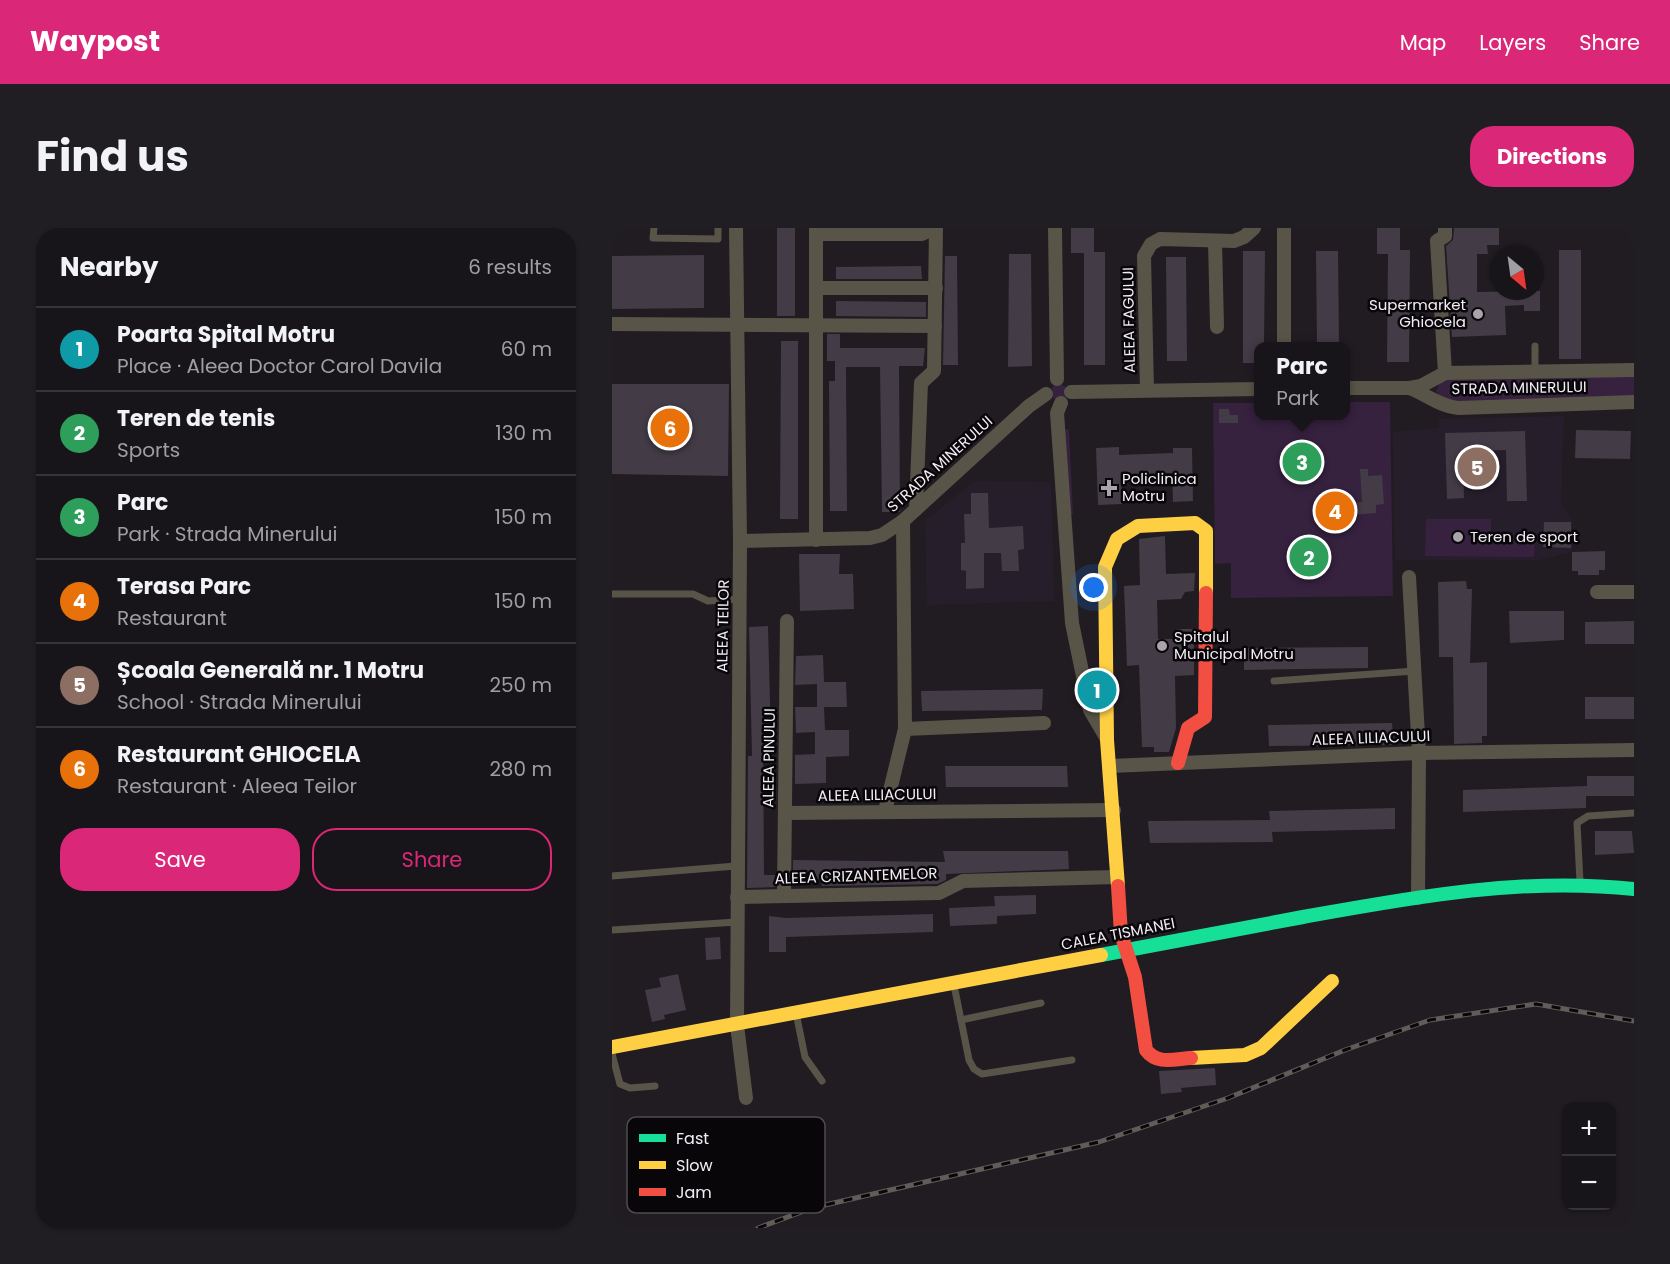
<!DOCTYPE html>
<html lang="en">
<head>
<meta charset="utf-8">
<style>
	:root { --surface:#18151a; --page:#211e23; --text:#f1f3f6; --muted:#9f9fa2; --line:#363439; --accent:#db2777 }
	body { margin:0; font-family:Poppins,sans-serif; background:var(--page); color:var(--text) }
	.controls { position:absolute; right:18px; bottom:18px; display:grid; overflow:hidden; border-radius:12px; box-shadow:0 2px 4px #0004 }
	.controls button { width:54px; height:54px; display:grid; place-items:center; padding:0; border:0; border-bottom:2px solid var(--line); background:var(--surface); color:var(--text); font:30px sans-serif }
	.compass { position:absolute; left:878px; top:18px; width:54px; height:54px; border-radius:50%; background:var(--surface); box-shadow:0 2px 4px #0004; rotate:151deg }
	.you { position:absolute; left:482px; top:360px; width:21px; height:21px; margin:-15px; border:4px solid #fff; border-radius:50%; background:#1a73e8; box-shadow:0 0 0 9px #1a73e833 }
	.badge { display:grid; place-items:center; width:39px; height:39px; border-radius:50%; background:var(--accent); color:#fff; font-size:20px; font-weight:700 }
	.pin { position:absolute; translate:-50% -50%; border:3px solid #fff; box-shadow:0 2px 6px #0006 }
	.popup { position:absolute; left:642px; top:114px; width:96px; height:78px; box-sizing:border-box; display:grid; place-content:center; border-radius:12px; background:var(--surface); filter:drop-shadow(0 2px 4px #0005); font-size:20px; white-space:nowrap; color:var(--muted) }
	.popup b { font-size:22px; color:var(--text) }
	.popup::after { content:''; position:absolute; left:50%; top:100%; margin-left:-12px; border:12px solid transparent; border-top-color:var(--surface) }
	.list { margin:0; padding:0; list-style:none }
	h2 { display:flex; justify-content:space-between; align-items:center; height:78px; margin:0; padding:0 24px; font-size:26px }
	h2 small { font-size:20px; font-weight:400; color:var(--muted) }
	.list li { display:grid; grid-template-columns:39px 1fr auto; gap:18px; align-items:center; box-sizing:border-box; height:84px; padding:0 24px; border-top:2px solid var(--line) }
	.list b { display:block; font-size:22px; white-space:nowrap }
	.list p { margin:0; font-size:20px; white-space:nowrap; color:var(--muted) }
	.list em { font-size:20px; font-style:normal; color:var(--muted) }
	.actions { display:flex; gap:12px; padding:18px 24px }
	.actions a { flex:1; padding:14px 0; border:2px solid var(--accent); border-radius:24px; text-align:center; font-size:21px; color:var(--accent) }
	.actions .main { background:var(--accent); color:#fff }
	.map { position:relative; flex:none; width:1022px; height:1000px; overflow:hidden; border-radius:24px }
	header { display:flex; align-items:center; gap:36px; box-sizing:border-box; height:84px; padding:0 30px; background:var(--accent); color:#fff }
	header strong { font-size:28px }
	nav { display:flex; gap:33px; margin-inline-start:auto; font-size:21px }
	.intro { display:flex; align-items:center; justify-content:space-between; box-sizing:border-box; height:144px; padding:0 36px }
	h1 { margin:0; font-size:42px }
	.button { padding:15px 27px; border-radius:24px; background:var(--accent); color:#fff; font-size:21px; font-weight:700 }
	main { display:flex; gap:36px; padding:0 36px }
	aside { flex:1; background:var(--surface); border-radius:24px; box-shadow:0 2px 4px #0004 }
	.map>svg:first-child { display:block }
</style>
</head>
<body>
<header>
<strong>Waypost</strong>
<nav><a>Map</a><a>Layers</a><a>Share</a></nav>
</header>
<div class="intro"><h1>Find us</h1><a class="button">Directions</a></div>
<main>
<aside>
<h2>Nearby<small>6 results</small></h2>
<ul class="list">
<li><span class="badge" style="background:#0f9aa8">1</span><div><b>Poarta Spital Motru</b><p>Place · Aleea Doctor Carol Davila</p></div><em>60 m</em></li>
<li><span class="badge" style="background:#2e9e5b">2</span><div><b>Teren de tenis</b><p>Sports</p></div><em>130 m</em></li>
<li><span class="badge" style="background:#2e9e5b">3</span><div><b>Parc</b><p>Park · Strada Minerului</p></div><em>150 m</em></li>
<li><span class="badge" style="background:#e8710a">4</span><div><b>Terasa Parc</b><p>Restaurant</p></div><em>150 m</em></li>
<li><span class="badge" style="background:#8d6e63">5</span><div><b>Școala Generală nr. 1 Motru</b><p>School · Strada Minerului</p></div><em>250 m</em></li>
<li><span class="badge" style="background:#e8710a">6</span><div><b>Restaurant GHIOCELA</b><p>Restaurant · Aleea Teilor</p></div><em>280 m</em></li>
</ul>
<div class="actions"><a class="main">Save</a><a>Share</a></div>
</aside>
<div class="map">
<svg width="1022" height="1000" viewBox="0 0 1022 1000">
	<rect width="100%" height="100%" fill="#201c22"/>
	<g fill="#271e2c">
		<polygon points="952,188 949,274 960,292 960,324 927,332 783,332 781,204 827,200 827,191"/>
		<polygon points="363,253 439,254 442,373 315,377 313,293"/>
	</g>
	<g fill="#36213f">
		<polygon points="1022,147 1022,168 848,175 827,169 824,163 829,152"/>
		<circle cx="447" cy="164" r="8"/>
		<polygon points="734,174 778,174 781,368 619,370 619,335 603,336 601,175 646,175 646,188 734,188"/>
		<polygon points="457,201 461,286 456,286 451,202"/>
		<polygon points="814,291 879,291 879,308 923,310 922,329 813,328"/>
	</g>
	<g fill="#433b46">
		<rect x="165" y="0" width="18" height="88"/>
		<polygon points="459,0 482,0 482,24 493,24 493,137 472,137 472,25 459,25"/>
		<polygon points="765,0 788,0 788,22 798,22 797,134 775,134 776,26 765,26"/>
		<polygon points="842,0 887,0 887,17 875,17 876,26 865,26 865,64 928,63 928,83 912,83 912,77 893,78 894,107 840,109 834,18 841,12"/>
		<rect x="947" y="22" width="22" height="109"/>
		<polygon points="631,23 653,23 652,118 646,118 646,135 631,135"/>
		<polygon points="704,23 726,23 727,118 705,118"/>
		<polygon points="397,26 419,26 420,138 396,139"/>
		<polygon points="92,27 92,80 0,81 0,28"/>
		<polygon points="333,28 345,28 346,137 331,137"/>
		<polygon points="554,29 574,29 575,133 555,133"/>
		<polygon points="309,38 310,51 224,51 224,39"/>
		<polygon points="224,73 314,74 314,89 224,88"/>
		<polygon points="215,106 228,106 228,120 313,120 311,138 287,138 288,284 270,284 268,139 234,139 235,283 218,283 217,153 223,153 223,133 215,133"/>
		<polygon points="169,113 186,113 186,291 168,291"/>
		<polygon points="0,156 117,156 116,248 0,246"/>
		<polygon points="607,181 617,181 618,187 626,187 626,195 607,195"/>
		<polygon points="964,202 1019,203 1018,231 963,230"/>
		<polygon points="913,203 915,273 895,273 894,222 851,223 852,270 835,271 833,205"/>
		<polygon points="507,219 507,227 561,225 561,220 580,220 581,273 561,274 560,245 509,247 510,276 486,277 484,220"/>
		<polygon points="748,241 756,241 756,248 770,247 772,276 764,277 764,285 741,287 740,275 750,274"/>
		<polygon points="359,265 376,265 377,300 411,298 412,321 406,322 407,343 390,343 389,325 372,325 372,360 354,361 354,343 349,342 349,315 353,315 352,286 359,286"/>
		<polygon points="932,294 959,294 959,320 931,319"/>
		<polygon points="553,308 554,346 583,345 582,363 573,364 569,371 545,372 546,411 565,411 565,401 582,401 582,447 563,448 564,500 557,524 542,524 542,519 530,519 527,437 515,438 512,358 528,357 527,311"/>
		<polygon points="993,323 993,342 987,342 987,347 966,347 966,343 960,343 960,324"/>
		<polygon points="187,326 228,326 227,346 241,346 242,381 188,383"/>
		<polygon points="854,353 855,361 860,361 858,435 875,434 875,508 870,508 870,515 842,516 841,429 827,429 826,354"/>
		<polygon points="897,383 952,383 952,412 898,415"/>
		<polygon points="1022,393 1022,416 973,416 973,394"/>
		<polygon points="156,398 159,512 151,513 152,647 163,647 163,659 135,660 136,528 140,528 137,399"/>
		<polygon points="756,419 756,440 632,442 632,420"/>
		<polygon points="211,427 212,454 234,454 235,479 212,479 213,502 237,502 237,528 214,529 214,555 183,556 183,527 203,526 203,504 184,505 183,479 205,479 205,456 183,457 184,428"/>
		<polygon points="431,461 430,482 310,483 309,463"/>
		<rect x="973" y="469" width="49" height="22"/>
		<polygon points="780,495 782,517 657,518 656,497"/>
		<polygon points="333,538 455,538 456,559 334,559"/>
		<polygon points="975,548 1022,548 1022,568 974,568 974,580 851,584 851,562 975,558"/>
		<polygon points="783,580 783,601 660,604 661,614 538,615 536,593 658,592 657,583"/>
		<polygon points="983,603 1020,603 1022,625 983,627"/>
		<polygon points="331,623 456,623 457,641 334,646 334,652 325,656 210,658 209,651 181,653 181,632 333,634"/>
		<polygon points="424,667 424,686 385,688 385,696 338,698 337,680 383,678 382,668"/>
		<polygon points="321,686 321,704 174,709 174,724 157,724 157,688 174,690"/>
		<polygon points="108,709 109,731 94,732 93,710"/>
		<polygon points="66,746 74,782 52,787 53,791 40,794 33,762 49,759 47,750"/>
		<polygon points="603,840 604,857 569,860 570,864 549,866 547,843"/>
	</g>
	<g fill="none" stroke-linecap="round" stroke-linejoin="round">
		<g stroke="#595448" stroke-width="7">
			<polyline points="42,0 41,10 106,11 106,0"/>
			<polyline points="923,118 923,142"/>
			<polyline points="0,366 81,366 96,373 128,371"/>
			<polyline points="662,453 803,443"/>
			<polyline points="0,648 124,638"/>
			<polyline points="968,654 965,595 976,588 1022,585"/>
			<polyline points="0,702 125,694"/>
			<polyline points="342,757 357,832 362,841 370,846 460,832"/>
			<polyline points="184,785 193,829 210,853"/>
			<polyline points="349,792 429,775"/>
			<polyline points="0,826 8,856 18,860 43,858"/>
		</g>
		<g stroke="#595448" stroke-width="14">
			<polyline points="124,0 128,313 125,797 134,870"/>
			<polyline points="443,0 445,151"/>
			<polyline points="672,0 672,118"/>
			<polyline points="833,0 833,8 825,13 833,145"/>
			<polyline points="205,6 310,6 323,0"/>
			<polyline points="603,13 605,99"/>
			<polyline points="206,60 324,60"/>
			<polyline points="0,96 323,98"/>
			<polyline points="734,160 797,160 809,158 833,145 1022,142"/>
			<path d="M797,160c17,6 30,18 49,20l176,-6"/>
			<polyline points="535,162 532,28 539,16 548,11 622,13 632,9 642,0"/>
			<polyline points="459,164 646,161"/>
			<polyline points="449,175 445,185 460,395 478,482 495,511"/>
			<polyline points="304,281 309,155 322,143 324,0"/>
			<polyline points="204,312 204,0"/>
			<polyline points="128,313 258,310 270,307 291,293 417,178 434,166"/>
			<polyline points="797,349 807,525 806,670"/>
			<polyline points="985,364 1022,364"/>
			<polyline points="293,501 432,495"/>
			<polyline points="498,538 807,525 1022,522"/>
			<polyline points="273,583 293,501 291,293"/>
			<polyline points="173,585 502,582"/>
			<polyline points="172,666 175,393"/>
			<polyline points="125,669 327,665 351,653 505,649"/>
		</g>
		<path stroke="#16e098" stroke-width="14" d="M489,727c67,-13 135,-25 202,-38 111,-20 218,-40 331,-28"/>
		<g stroke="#ffcf43" stroke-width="14">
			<polyline points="506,658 495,512 493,339 505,311 526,298 583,295 594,303 594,365"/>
			<polyline points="0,819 489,727"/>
			<polyline points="579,830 633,827 649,820 720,753"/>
		</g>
		<g stroke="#f24e42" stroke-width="14">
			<polyline points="566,535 576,500 593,489 594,365"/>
			<path d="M506,658l3,48 14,43 11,73c11,15 28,9 45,8"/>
		</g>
		<g stroke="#605c57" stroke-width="5">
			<polyline id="rail" points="146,1000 200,980 487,914 616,870 733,822 818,792 924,776 1022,793"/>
		</g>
		<use href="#rail" stroke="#09060a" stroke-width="3" stroke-dasharray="9" stroke-linecap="butt"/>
	</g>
	<g fill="#a9a4ab" stroke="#09060a" stroke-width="2">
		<circle cx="866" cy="86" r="6"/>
		<path d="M494 251h6v6h6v6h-6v6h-6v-6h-6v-6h6z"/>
		<circle cx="846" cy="309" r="6"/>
		<circle cx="550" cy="418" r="6"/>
	</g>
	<g text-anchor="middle" stroke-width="5" stroke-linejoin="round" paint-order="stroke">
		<g font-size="15" fill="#f3eef5" stroke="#09060a" text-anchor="start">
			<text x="854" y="82" text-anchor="end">Supermarket<tspan x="854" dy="17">Ghiocela</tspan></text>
			<text x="510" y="256">Policlinica<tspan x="510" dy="17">Motru</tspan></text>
			<text x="858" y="314">Teren de sport</text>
			<text x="562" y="414">Spitalul<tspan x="562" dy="17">Municipal Motru</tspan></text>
		</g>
		<g font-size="15" fill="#f3eef5" stroke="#09060a">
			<text transform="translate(517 92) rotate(-91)" y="5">ALEEA FAGULUI</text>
			<text transform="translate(907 160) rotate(-1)" y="5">STRADA MINERULUI</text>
			<text transform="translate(328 236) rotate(-42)" y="5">STRADA MINERULUI</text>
			<text transform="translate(111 398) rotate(-89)" y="5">ALEEA TEILOR</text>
			<text transform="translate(759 510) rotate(-2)" y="5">ALEEA LILIACULUI</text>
			<text transform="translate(157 530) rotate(-89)" y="5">ALEEA PINULUI</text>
			<text transform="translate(265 567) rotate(-1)" y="5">ALEEA LILIACULUI</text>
			<text transform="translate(244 648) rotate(-2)" y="5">ALEEA CRIZANTEMELOR</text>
			<text transform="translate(506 706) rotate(-11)" y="5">CALEA TISMANEI</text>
		</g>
	</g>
	<rect x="15" y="889" width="198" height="96" rx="9" fill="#09060a" stroke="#4f4c50" stroke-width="1.5"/>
	<rect x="27" y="906" width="27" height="8" fill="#16e098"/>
	<rect x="27" y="933" width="27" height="8" fill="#ffcf43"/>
	<rect x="27" y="960" width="27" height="8" fill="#f24e42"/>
	<g font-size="16" fill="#f3eef5">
		<text x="64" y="916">Fast</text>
		<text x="64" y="943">Slow</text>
		<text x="64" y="970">Jam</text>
	</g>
</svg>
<div class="controls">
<button>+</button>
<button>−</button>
</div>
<svg class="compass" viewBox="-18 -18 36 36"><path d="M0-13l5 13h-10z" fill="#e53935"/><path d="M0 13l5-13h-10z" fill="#9f9fa2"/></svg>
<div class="you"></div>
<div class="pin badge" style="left:485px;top:462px;background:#0f9aa8">1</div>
<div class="pin badge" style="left:697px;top:329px;background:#2e9e5b">2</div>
<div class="pin badge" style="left:690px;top:234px;background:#2e9e5b">3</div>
<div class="popup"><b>Parc</b>Park</div>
<div class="pin badge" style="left:723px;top:283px;background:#e8710a">4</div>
<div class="pin badge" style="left:865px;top:239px;background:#8d6e63">5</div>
<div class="pin badge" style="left:58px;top:200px;background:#e8710a">6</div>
</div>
</main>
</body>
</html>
